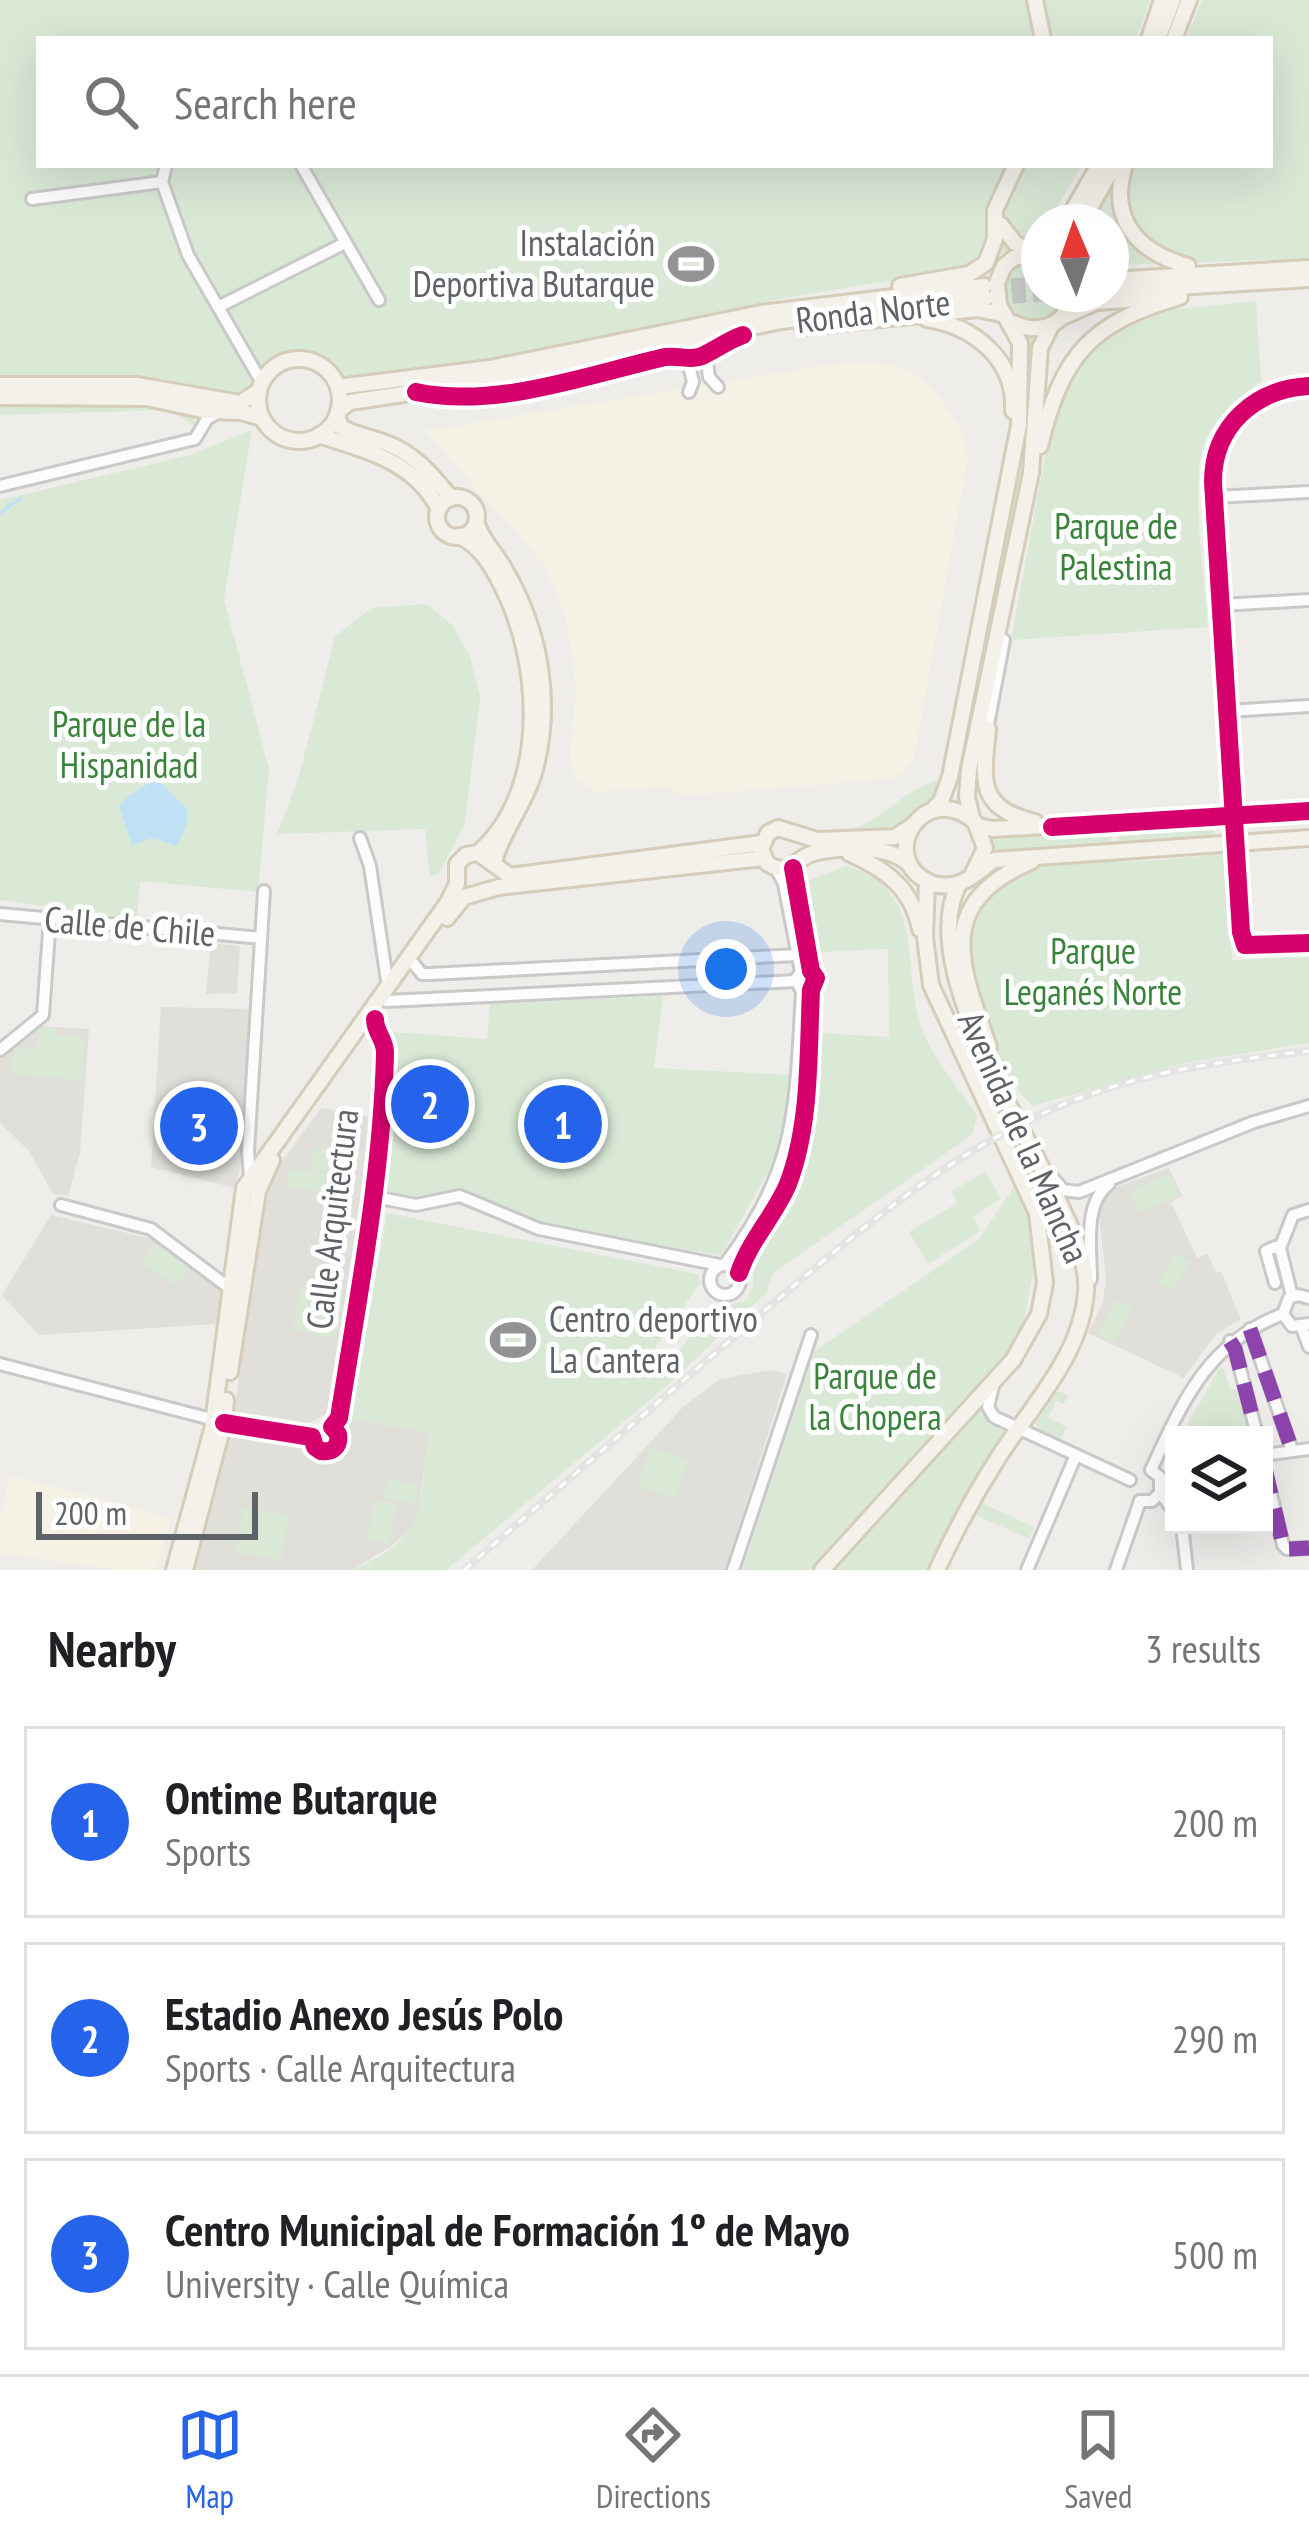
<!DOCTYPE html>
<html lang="en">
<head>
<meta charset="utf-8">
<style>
	:root { --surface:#fff; --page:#f2f2f2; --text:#202124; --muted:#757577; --line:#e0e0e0; --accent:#2563eb }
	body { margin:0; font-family:"PT Sans Narrow",sans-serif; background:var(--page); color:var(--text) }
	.controls { position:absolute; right:36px; bottom:36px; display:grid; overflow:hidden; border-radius:0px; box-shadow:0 12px 48px #0002 }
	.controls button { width:108px; height:108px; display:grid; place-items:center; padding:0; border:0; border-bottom:3px solid var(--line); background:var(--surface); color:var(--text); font:60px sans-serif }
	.compass { position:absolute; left:1021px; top:204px; width:108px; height:108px; border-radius:50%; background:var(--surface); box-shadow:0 12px 48px #0002; rotate:358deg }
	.scale { position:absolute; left:36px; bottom:30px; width:222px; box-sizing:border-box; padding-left:12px; border:6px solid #5f6367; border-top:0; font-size:33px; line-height:42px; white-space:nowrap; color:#5f6367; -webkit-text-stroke:9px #fff; paint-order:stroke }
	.you { position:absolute; left:726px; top:969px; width:42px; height:42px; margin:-30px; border:9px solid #fff; border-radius:50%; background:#1a73e8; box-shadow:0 0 0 18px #1a73e833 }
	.badge { display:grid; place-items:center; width:78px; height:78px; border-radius:50%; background:var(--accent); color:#fff; font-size:39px; font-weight:700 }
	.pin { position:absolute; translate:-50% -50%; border:6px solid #fff; box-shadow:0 3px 12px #0006 }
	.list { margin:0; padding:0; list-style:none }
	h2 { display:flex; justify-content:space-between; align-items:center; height:156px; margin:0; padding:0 48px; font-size:51px }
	h2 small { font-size:39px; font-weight:400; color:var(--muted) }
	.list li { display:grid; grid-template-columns:78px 1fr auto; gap:36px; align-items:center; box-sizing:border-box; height:192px; margin:0 24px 24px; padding:0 24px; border:3px solid var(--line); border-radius:0px }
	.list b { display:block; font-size:45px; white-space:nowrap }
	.list p { margin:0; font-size:39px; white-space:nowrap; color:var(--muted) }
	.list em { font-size:39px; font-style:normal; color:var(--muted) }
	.icon { flex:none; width:66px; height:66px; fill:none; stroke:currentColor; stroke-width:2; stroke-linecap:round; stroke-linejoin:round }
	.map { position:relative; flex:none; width:1309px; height:1570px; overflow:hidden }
	.search { position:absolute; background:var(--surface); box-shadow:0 12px 48px #0002; left:36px; right:36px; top:36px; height:132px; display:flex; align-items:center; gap:30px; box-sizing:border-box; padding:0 42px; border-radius:0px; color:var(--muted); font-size:45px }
	.sheet { height:804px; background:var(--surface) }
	nav { display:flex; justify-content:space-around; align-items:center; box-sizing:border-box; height:168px; border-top:3px solid var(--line); background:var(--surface); font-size:33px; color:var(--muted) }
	nav a { display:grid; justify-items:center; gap:6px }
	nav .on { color:var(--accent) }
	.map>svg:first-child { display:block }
</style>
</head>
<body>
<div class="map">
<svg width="1309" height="1570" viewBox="0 0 1309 1570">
	<rect width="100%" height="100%" fill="#eeedea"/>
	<g fill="#f6f1e5">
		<polygon points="845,362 879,362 907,370 932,387 961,428 968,457 914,759 901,774 888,779 683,796 668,787 594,792 576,780 569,763 576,690 566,620 544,564 425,431"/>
		<polygon points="9,1475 172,1518 156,1570 117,1570 0,1553 0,1521"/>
	</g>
	<g fill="#e1dfda">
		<polygon points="211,943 240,946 237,993 206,994"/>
		<polygon points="161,1007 252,1009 243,1157 235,1188 151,1167"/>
		<polygon points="37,1026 89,1029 80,1153 68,1196 53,1194 29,1151 0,1123 0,1056"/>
		<polygon points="321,1108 371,1117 366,1191 330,1412 307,1424 234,1412 263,1200 274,1172"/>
		<polygon points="1169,1168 1182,1196 1171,1202 1197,1258 1208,1254 1216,1273 1221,1272 1241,1319 1216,1334 1184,1378 1088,1333 1103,1302 1106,1278 1099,1214 1104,1196 1116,1187"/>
		<polygon points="51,1215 157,1240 222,1292 217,1324 39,1335 2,1295"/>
		<polygon points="771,1370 787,1374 725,1570 532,1570 683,1407 720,1379"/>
		<polygon points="351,1418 429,1433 417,1523 393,1545 352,1570 195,1570 231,1435 301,1446 309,1457 327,1459 343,1451"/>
	</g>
	<g fill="#d9e9d6">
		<path d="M0,0h1150l-14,39h-1097v126h1043l-34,57h-9l-3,16 -67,30 -184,30 -233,54 -203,30 -38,-29c-29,3 -49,10 -62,38l-18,3 -36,-5 -36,-11 -159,-1z"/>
		<polygon points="1202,0 1309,0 1309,259 1111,265 1111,222 1091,222 1123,165 1270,165 1270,39 1186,39"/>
		<path d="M1032,260h7v34h27c-20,73 -107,-16 -34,-34z"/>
		<path d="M1256,301l5,80c-23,17 -44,33 -56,61 -16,37 0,141 3,185l-197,13 44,-237 25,-46 47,-43z"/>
		<path d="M1026,336h11l-13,126 -30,152 -5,-1c17,-90 46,-185 37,-277z"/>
		<path d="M0,402c43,1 153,-8 188,11 8,4 7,7 9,15l-25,-18 -172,5z"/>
		<polygon points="252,430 224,599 269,769 258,892 140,881 137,919 0,900 0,500 190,455"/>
		<polygon points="426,604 453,626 470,657 480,698 465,823 439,874 430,877 425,829 277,834 299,776 335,637 371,608"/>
		<polygon points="986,628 991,628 961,777 956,776"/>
		<path d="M941,780c-5,21 -30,37 -47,51l-45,-1c36,-10 57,-44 92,-50z"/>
		<polygon points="1214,820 1215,840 1119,846 1118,826"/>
		<polygon points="1111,826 1112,846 991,855 991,834"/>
		<path d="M1223,854l9,106 77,-3v86l-124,20 -152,43c-31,-27 -41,-69 -53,-107 -36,-106 36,-142 132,-138 36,2 75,-4 111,-7z"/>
		<path d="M846,866c82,22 54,100 76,163 11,30 38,60 55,87l-5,19 -199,138 -6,19 -104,97 -217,181h-94c79,-35 66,-62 77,-137l-78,-15 36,-205 311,61 3,8 -59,84 15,11 55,-67 35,-10 7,-16 -2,-15 44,-81 -6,29 24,-85 5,-99 70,4 -1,-88 -68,3 -15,-70z"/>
		<polygon points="663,996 654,1068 794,1075 789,1135 721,1255 561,1231 464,1189 409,1199 382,1190 392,1032 487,1039 490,1004"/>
		<polygon points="38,1027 55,1028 55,1035 84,1037 82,1080 11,1074 13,1048 36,1050"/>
		<polygon points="313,1148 356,1153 354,1175 310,1170"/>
		<polygon points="289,1169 325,1174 323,1192 286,1187"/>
		<polygon points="985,1172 1001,1198 973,1217 980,1231 928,1264 909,1232 957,1203 952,1191"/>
		<polygon points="1169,1173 1179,1195 1139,1213 1130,1191"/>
		<polygon points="1016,1184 1030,1213 1035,1264 1022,1331 962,1409 812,1570 742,1570 813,1352 978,1240"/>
		<polygon points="153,1244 189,1267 176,1286 141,1263"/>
		<polygon points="1176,1253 1191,1262 1172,1291 1158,1282"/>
		<polygon points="300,1287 343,1294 336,1338 292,1330"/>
		<polygon points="1117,1299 1133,1308 1114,1343 1097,1334"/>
		<polygon points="1223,1367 1231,1391 1239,1389 1249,1428 1184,1431 1218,1370"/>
		<polygon points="1057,1391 1068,1395 1064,1404 1056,1401 1048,1418 1067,1427 1061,1439 1041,1431 1035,1423"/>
		<polygon points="981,1407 988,1421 1006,1433 928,1570 832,1570"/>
		<polygon points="650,1448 688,1460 675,1499 638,1487"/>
		<polygon points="388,1479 419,1485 416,1504 384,1498"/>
		<polygon points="374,1500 396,1504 389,1543 367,1539"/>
		<polygon points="982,1503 1034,1527 1029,1539 976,1515"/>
		<polygon points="243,1508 289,1515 281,1560 235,1552"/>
	</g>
	<path fill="#c0e0f6" d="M158,778c24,36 43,20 19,68l-25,-8 -20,8 -13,-40 8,-9z"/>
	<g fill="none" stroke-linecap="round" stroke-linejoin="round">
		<polyline stroke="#c0e0f6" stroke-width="3" points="0,513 21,498"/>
		<g stroke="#cacac9" stroke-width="14" stroke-dasharray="14 7" stroke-linecap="butt">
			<polyline points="990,286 1039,284"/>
			<polyline points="991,298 1056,294"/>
		</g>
		<g stroke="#c9c9c9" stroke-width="16">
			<g id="minor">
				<polyline points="166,165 162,182 188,255 262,383"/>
				<polyline points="301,165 379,300"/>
				<polyline points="32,199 162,182"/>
				<polyline points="220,306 345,243"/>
				<polyline points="706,354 709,377 718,387"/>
				<polyline points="687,357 693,382 689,392"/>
				<path d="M1309,386c-54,3 -96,40 -96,96l28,450 4,13 64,-2"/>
				<path d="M425,394c70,15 171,-21 240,-37 13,-2 26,4 37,-1 14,-6 24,-15 41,-21"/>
				<polyline points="0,486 195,439 207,419 218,412"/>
				<polyline points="1214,497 1309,492"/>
				<polyline points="1221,605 1309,600"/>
				<polyline points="1227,711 1309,706"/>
				<polyline points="986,735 1004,640"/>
				<polyline points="360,838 370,866 388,987"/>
				<polyline points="0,914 261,938"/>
				<polyline points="414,964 422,974 430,974 798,955"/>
				<polyline points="387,1001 796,981"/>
				<polyline points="0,1050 43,1015 50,918"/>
				<polyline points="1048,1172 1063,1190 1079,1192 1254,1122 1309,1106"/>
				<polyline points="250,1178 248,1151 264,891"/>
				<polyline points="375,1197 416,1205 460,1196 539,1229 720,1265"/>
				<polyline points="61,1205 151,1229 232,1290"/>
				<polyline points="1275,1247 1266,1251 1275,1283"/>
				<path d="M725,1264c73,-96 70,-157 77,-272l-6,-13 5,-7 -17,-88 -7,-14"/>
				<circle cx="725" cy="1280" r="15"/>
				<path d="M739,1273c11,-33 36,-58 49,-89 23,-60 20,-131 23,-194l5,-12 -5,-7 -18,-103"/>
				<path d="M1091,1279c0,-31 -8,-75 18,-95"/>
				<polyline points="1292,1296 1280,1248 1293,1215 1309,1210"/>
				<polyline points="1283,1314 1289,1298 1298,1295 1309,1298"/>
				<polyline points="1283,1314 1292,1326 1309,1324"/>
				<polyline points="1302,1328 1309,1347"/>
				<polyline points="1250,1329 1292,1450"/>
				<polyline points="1230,1341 1235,1349 1257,1435"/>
				<polyline points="0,1364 211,1419"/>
				<polyline points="993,1386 988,1407 994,1417 1130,1480"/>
				<path d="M224,1423l88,14 3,10 6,4c12,2 19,-5 17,-17l-6,-7 7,-9c19,-121 43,-242 46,-364 1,-14 -10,-21 -10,-35"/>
				<polyline points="1264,1455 1309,1449"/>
				<polyline points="1264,1465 1283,1545 1287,1549 1309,1548"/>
				<path d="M1151,1470c32,-69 56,-127 132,-156"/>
				<polyline points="1160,1493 1174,1511"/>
				<polyline points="1140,1501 1152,1501 1160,1493 1160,1477 1151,1470"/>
				<polyline points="1182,1525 1187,1570"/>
				<polyline points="733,1570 811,1335"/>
				<polyline points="1027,1570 1076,1455"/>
				<polyline points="1116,1570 1140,1501"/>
			</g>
		</g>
		<g stroke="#d5ccb9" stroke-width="20">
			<g id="major">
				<polyline points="1035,0 1043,39"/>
				<polyline points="1149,39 1162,0"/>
				<polyline points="1158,39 1173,0"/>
				<polyline points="1174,39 1189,0"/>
				<path d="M1125,165c-17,54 12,87 63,101"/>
				<polyline points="1066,222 1099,165"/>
				<polyline points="1082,222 1114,165"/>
				<polyline points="1001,225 1015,243 1031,252"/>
				<polyline points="1111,280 1309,268"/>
				<polyline points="900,286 969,274 986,263 995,239 995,210 1016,165"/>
				<polyline points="1111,291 1309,279"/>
				<polyline points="1065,316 1096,302 1158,298"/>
				<path d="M927,319c46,7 89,40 86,92"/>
				<path d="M1014,323c28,13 52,1 59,-29"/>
				<polyline points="803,327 978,309 1005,315"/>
				<circle cx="299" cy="400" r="41"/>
				<polyline points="0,385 137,385 240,403 259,391"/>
				<polyline points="338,387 490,368 761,313 984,286"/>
				<polyline points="0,397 147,398 206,411 241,412 262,418"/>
				<polyline points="338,411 350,402 496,380 781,321 986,298"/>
				<path d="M337,415l4,12c14,8 29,10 45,16 28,10 46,32 65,55"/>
				<path d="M319,435c48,16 95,26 120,74"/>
				<path d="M1040,446c22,-91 50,-123 140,-149"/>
				<circle cx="457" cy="517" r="20"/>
				<path d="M476,522c6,19 20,31 29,48 35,60 48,131 30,199 -8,32 -36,67 -41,94"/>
				<path d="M459,536c20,9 32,28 42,48 40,76 49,206 -23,269"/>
				<path d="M988,729c-5,51 -12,79 47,93"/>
				<polyline points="933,810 941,801 950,777 1019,425 1020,343 999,305 997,283 1004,266 1014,258 1039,252"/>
				<polyline points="972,818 967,797 969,770 1031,473 1040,348 1051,326"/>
				<polyline points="978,826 993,829 1309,811"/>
				<path d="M849,853c36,16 63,35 71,76"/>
				<path d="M910,865c-21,-21 -65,-18 -93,-13 -22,4 -26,27 -50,11l-6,-14 7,-16 10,-5 39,12 78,-3 18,-12"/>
				<path d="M972,875l13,-27 -10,-26c-49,-43 -97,30 -50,58 11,7 26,7 37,2 12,-5 22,-15 32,-22l315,-22"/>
				<polyline points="447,918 464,897 499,887 764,858"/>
				<path d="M989,1047c-28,-82 -57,-143 43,-186"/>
				<polyline points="230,1372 258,1191 272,1160"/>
				<polyline points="174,1570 212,1430 244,1188 448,902 457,884 457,864 466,855 478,853 510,876 762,843"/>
				<polyline points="185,1570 224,1422 226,1400"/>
				<polyline points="822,1570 1013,1360 1039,1314 1045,1283 1037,1213 931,985 925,937 927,881"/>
				<path d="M937,1570c18,-39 38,-76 61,-112 33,-52 84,-103 88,-167 2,-29 -14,-61 -26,-87 -35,-76 -144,-240 -101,-320"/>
			</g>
		</g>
		<use href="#minor" stroke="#fcfcfc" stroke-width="10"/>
		<use href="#major" stroke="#f3f1e9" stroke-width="14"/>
		<g stroke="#e4e4e3" stroke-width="8">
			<path id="rail" d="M464,1570c95,-82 189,-164 284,-245 102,-87 202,-177 329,-226 75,-29 153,-39 232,-48"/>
		</g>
		<use href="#rail" stroke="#fff" stroke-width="3" stroke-dasharray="9" stroke-linecap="butt"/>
		<g stroke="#8e44ad" stroke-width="15" stroke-dasharray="30 15" stroke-linecap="butt">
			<polyline points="1250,1329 1292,1450"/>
			<polyline points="1230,1341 1235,1349 1257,1435"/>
			<polyline points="1264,1465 1283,1545 1287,1549 1309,1548"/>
		</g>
		<g stroke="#fff" stroke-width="26">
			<g id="cycleway">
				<path d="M1309,386c-54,3 -96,40 -96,96l28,450 4,13 64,-2"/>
				<path d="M416,392c80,17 171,-17 249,-35 13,-2 26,4 37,-1 14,-6 24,-15 41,-21"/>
				<polyline points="1052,827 1309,811"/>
				<path d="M739,1273c11,-33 36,-58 49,-89 23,-60 20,-131 23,-194l5,-12 -5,-7 -18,-103"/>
				<path d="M224,1423l88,14 3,10 6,4c12,2 19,-5 17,-17l-6,-7 7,-9c19,-121 43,-242 46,-364 1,-14 -10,-21 -10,-35"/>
			</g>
		</g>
		<use href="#cycleway" stroke="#d6006c" stroke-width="18"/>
	</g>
	<defs>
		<g id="stadium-bare" transform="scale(3.6)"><path d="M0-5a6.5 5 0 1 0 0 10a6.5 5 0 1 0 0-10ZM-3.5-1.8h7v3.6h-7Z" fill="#919395" stroke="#fff" stroke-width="2.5" paint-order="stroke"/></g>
	</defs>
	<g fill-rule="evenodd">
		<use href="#stadium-bare" x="691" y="264"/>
		<use href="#stadium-bare" x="513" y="1340"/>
	</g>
	<g text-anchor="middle" stroke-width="10" stroke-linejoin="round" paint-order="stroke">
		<g font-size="36" fill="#5f6367" stroke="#fff" text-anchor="end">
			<text x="655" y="256">Instalación<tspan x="655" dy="41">Deportiva Butarque</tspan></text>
			<text x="549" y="1332" text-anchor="start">Centro deportivo<tspan x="549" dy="41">La Cantera</tspan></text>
		</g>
		<g font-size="36" fill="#5f6367" stroke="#fff">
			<text transform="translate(873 311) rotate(-7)" y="13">Ronda Norte</text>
			<text transform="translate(130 926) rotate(5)" y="13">Calle de Chile</text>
			<text transform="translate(1024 1137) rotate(66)" y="13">Avenida de la Mancha</text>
			<text transform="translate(332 1219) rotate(-83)" y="13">Calle Arquitectura</text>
		</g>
		<g font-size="36" fill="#3a833b" stroke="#fff">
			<text x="1116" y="539">Parque de<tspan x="1116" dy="41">Palestina</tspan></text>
			<text x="129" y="737">Parque de la<tspan x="129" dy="41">Hispanidad</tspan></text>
			<text x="1093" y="964">Parque<tspan x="1093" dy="41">Leganés Norte</tspan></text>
			<text x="875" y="1389">Parque de<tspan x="875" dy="41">la Chopera</tspan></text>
		</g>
	</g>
</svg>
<div class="controls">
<button><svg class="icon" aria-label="layers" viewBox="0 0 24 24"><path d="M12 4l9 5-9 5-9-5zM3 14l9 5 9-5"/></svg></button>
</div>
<svg class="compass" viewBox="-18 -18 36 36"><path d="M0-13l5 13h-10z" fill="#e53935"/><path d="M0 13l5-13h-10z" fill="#757577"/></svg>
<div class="scale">200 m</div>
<div class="you"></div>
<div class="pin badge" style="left:563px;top:1124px">1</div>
<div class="pin badge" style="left:430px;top:1104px">2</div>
<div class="pin badge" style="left:199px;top:1126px">3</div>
<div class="search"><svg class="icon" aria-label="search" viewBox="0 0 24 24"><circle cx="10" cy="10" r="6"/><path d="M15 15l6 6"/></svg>Search here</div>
</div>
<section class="sheet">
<h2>Nearby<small>3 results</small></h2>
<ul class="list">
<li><span class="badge">1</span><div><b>Ontime Butarque</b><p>Sports</p></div><em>200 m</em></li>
<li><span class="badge">2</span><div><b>Estadio Anexo Jesús Polo</b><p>Sports · Calle Arquitectura</p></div><em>290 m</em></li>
<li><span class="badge">3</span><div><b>Centro Municipal de Formación 1º de Mayo</b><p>University · Calle Química</p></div><em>500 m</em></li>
</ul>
</section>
<nav>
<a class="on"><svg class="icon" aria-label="map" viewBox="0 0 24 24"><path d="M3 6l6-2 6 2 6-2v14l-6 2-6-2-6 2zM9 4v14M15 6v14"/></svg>Map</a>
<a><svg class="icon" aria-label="directions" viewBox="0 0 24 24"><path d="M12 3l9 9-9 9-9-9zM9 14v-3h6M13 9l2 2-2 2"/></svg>Directions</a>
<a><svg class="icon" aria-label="saved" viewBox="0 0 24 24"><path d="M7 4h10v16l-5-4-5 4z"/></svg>Saved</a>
</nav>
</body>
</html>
